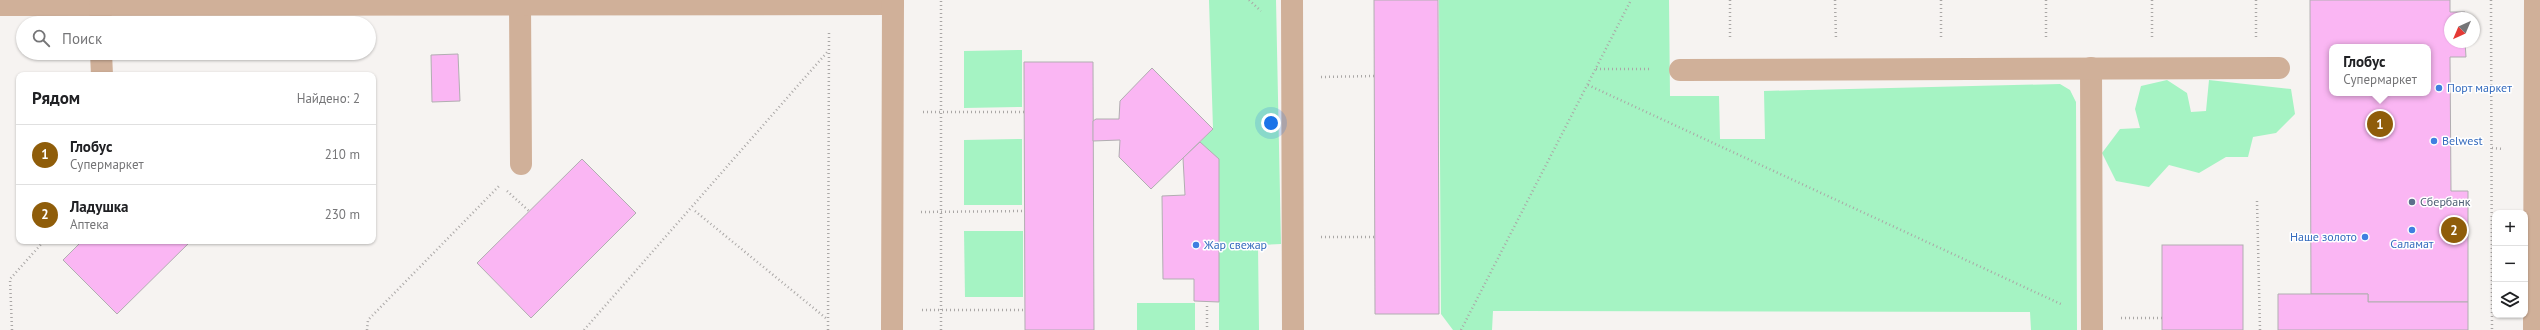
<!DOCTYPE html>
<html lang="ru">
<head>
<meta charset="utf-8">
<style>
	:root { --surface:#fff; --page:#f6f6f6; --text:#202124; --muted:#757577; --line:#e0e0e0; --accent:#8f5d0a }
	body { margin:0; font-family:"PT Sans",sans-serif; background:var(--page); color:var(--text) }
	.controls { position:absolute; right:12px; bottom:12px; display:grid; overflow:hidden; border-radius:8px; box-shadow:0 1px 3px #0004 }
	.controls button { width:36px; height:36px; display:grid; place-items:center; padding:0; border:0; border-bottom:1px solid var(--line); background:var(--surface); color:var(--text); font:20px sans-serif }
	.compass { position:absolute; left:2444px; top:12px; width:36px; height:36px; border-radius:50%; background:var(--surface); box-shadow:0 1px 3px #0004; rotate:224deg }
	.you { position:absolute; left:1271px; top:123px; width:14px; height:14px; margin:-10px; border:3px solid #fff; border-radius:50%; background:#1a73e8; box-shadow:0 0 0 6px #1a73e833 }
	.badge { display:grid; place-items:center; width:26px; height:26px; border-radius:50%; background:var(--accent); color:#fff; font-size:13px; font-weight:700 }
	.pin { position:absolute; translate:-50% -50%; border:2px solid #fff; box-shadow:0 1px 4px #0006 }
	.popup { position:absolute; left:2329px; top:44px; width:102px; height:52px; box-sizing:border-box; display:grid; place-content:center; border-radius:8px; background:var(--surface); filter:drop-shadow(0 1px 3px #0005); font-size:13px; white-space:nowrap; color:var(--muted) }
	.popup b { font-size:15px; color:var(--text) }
	.popup::after { content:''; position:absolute; left:50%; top:100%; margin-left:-8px; border:8px solid transparent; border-top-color:var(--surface) }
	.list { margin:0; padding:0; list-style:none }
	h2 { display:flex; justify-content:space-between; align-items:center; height:52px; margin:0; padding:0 16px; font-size:17px }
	h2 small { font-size:13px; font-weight:400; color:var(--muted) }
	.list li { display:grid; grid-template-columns:26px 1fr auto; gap:12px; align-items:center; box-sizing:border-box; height:60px; padding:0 16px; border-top:1px solid var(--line) }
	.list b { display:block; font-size:15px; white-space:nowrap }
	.list p { margin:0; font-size:13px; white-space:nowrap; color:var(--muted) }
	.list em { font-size:13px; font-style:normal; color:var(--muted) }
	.icon { flex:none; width:22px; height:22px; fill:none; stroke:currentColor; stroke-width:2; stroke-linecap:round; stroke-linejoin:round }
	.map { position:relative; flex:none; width:2540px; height:330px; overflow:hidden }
	.search { position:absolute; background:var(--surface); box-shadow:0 1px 3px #0004; left:16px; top:16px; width:360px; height:44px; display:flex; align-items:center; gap:10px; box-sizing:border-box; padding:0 14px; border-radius:22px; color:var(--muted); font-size:15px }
	.panel { position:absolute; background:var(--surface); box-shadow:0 1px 3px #0004; left:16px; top:72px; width:360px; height:172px; border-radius:8px }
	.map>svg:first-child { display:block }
</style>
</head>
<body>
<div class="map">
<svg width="2540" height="330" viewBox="0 0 2540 330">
	<rect width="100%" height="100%" fill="#f6f3f1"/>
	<g fill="#a5f3c3">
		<polygon points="1209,0 1276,0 1281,244 1258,245 1259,330 1219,330 1219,160 1200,142 1213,129"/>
		<polygon points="1439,0 1669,0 1670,96 1719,96 1720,139 1765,139 1764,91 2060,84 2070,90 2076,102 2077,330 2031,330 2030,312 1493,311 1492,330 1453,330 1441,314"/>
		<polygon points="1022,50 1022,107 964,108 964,51"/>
		<polygon points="2167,80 2187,93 2191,112 2206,111 2209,80 2291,89 2295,114 2276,133 2253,137 2248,157 2226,157 2199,173 2169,165 2149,187 2116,181 2102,153 2120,129 2140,128 2135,109 2141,86"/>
		<polygon points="1022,139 1022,205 964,205 964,140"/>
		<polygon points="964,231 1023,231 1023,297 965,297"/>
		<rect x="1137" y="303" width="58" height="27"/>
	</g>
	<g fill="#fab6f3" stroke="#b1aeb1" fill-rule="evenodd">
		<polygon points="1374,0 1438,0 1439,314 1375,314"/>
		<path d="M2310,0h140v12h15v6h-15v24h15l1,15h-16l1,134h17v111h-100v-8h-57zM2332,47h96v46h-96z"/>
		<polygon points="458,54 460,101 432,102 431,55"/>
		<polygon points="1024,62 1093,62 1094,330 1025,330"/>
		<polygon points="1152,68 1213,129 1151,189 1119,157 1120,140 1093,141 1093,121 1096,119 1119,119 1120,101"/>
		<polygon points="1200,142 1219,159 1219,302 1194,301 1194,279 1163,279 1162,196 1185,195 1183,158"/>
		<polygon points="582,159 636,213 531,318 477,263"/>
		<polygon points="82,241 191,241 117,314 63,260"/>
		<rect x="2162" y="245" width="81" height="85"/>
		<polygon points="2278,294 2368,294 2368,302 2468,302 2468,330 2278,330"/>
	</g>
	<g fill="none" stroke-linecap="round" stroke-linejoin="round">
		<g stroke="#aaa7a6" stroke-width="2.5" stroke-dasharray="1 3" stroke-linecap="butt">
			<polyline points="1249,0 1261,11"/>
			<polyline points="1730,0 1730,39"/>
			<polyline points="1835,0 1836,39"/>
			<polyline points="1941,0 1941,39"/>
			<polyline points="2046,0 2046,39"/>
			<polyline points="2152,0 2152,39"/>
			<polyline points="2256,0 2256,39"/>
			<polyline points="2491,0 2492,330"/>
			<polyline points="1596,69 1652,69"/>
			<polyline points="1321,77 1374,76"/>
			<polyline points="1588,85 2063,305"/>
			<polyline points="923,112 1024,112"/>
			<polyline points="2492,148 2504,149"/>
			<polyline points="507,191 529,211"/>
			<polyline points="2257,201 2260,330"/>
			<polyline points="695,211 827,319"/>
			<polyline points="921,212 1024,211"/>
			<polyline points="1321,237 1375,237"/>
			<polyline points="1207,306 1207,330"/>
			<polyline points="922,310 1025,310"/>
			<polyline points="2121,318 2162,318"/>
			<polyline points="12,330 10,279 44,241"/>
			<polyline points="367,330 368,320 500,185"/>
			<polyline points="584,330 829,50"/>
			<polyline points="828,330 829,33"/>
			<polyline points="941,330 941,0"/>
			<polyline points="1461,330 1631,0"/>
		</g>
		<g stroke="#d0b099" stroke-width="22">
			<polyline points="1292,0 1293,330"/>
			<polyline points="520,4 521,164"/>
			<polyline points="0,5 893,4"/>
			<polyline points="100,5 101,23"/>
			<polyline points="101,53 102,75"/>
			<polyline points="2091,68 2092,330"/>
			<polyline points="1680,70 2279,68"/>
			<polyline points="892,330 893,0"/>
			<polyline points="2534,330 2535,0"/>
		</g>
	</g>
	<g fill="#3f7fe0" stroke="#fff" stroke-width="1.5">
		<circle cx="2439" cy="88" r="4"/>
		<circle cx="2434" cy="141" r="4"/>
		<circle cx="2412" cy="230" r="4"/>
		<circle cx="2365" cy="237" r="4"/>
		<circle cx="1196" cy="245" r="4"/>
	</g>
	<circle fill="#5c6f8a" stroke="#fff" stroke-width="1.5" cx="2412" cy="202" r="4"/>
	<g text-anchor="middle" stroke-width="3" stroke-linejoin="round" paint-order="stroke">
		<g font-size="12" fill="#366cbe" stroke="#fff" text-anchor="start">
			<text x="2447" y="92">Порт маркет</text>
			<text x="2442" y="145">Belwest</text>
			<text x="2357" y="241" text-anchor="end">Наше золото</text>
			<text x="2412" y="248" text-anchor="middle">Саламат</text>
			<text x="1204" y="249">Жар свежар</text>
		</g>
		<g font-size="12" fill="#4e5e75" stroke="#fff" text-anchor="start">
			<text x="2420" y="206">Сбербанк</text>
		</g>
	</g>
</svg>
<div class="controls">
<button>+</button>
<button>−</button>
<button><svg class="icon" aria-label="layers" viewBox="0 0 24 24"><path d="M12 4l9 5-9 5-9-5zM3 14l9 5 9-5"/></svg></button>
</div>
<svg class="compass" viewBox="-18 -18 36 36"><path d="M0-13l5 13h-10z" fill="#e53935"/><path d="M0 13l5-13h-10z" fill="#757577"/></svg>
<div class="you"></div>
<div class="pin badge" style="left:2380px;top:124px">1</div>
<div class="popup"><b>Глобус</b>Супермаркет</div>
<div class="pin badge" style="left:2454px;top:230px">2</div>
<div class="search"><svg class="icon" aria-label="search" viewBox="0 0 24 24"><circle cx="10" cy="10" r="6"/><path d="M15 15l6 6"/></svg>Поиск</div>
<section class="panel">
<h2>Рядом<small>Найдено: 2</small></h2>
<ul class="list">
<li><span class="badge">1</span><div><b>Глобус</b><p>Супермаркет</p></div><em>210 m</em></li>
<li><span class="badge">2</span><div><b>Ладушка</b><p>Аптека</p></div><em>230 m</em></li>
</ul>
</section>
</div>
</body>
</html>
